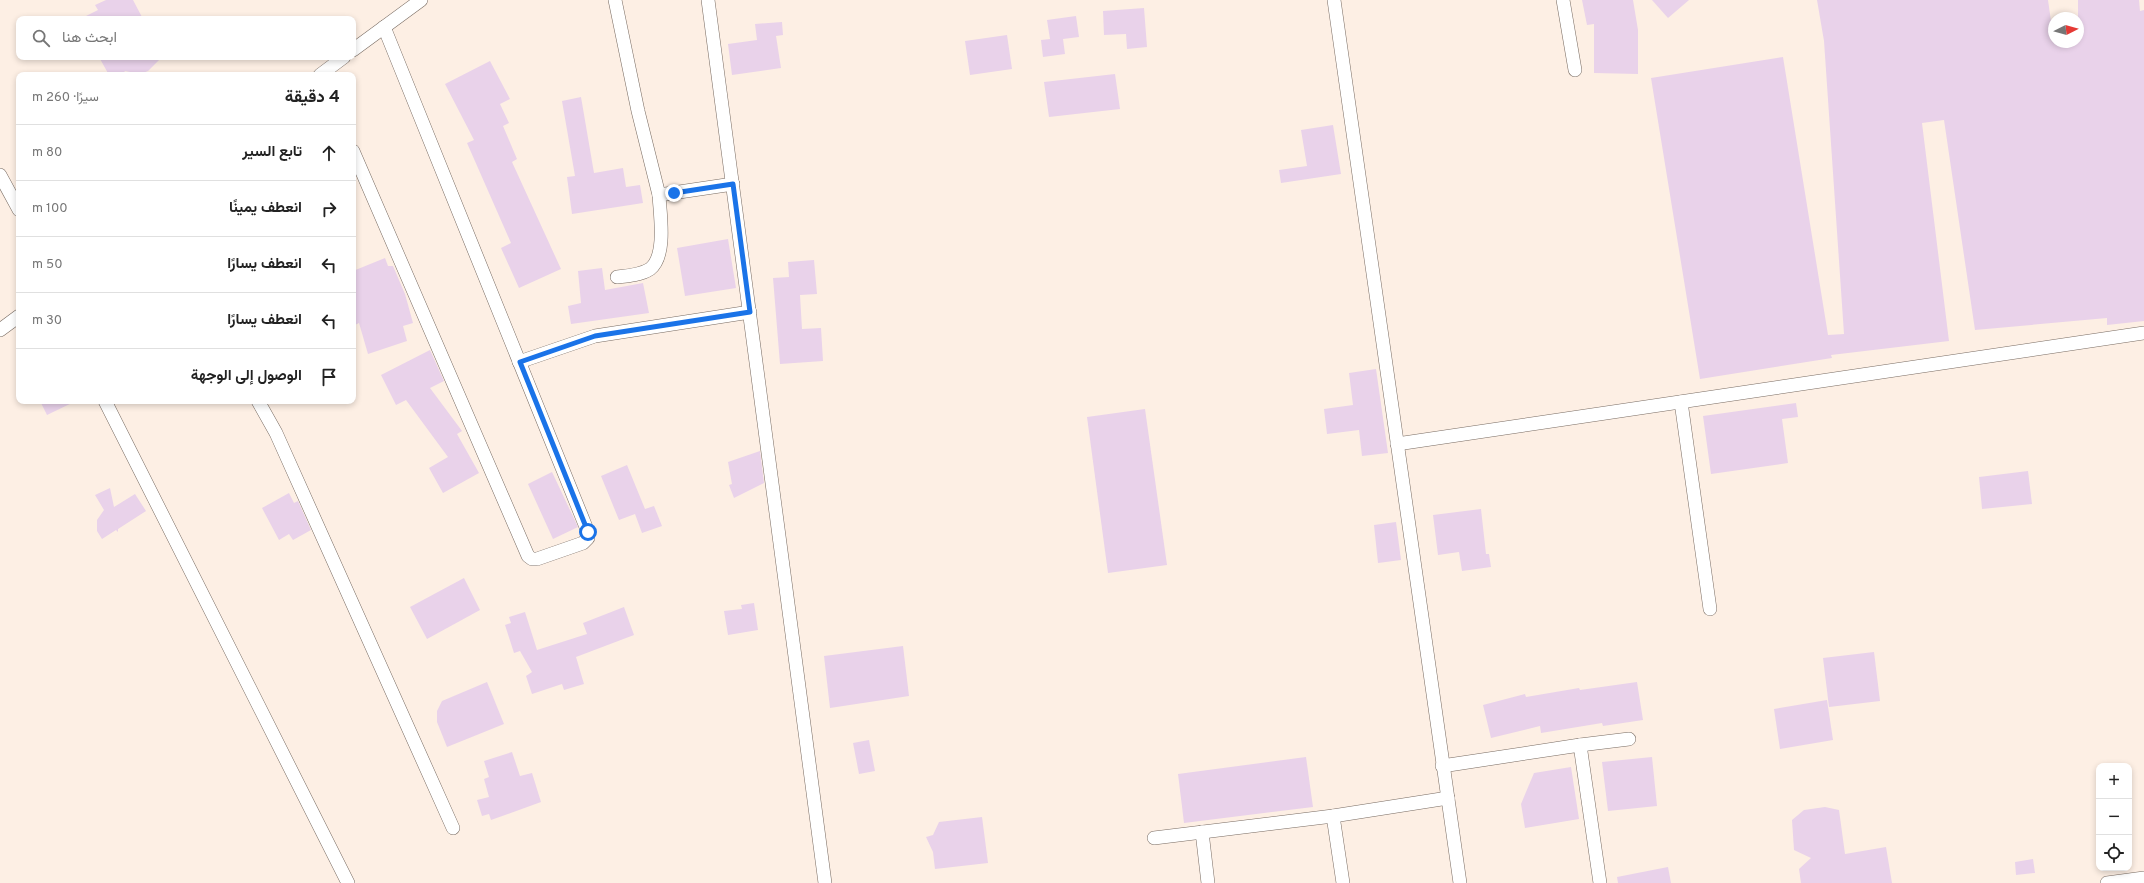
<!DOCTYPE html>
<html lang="ar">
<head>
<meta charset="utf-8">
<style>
	:root { --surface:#fff; --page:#f6f6f6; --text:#222; --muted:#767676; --line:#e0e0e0 }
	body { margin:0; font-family:Overpass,Vazirmatn,sans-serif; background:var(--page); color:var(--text); direction:rtl }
	.controls { position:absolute; right:12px; bottom:12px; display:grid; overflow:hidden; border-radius:8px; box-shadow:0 2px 6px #0003 }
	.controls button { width:36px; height:36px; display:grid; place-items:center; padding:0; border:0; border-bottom:1px solid var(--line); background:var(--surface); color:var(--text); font:20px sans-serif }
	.compass { position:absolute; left:2048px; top:12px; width:36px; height:36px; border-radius:50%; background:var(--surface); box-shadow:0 2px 6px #0003; rotate:84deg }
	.stop { position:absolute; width:12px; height:12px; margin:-9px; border:3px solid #1a73e8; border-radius:50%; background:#fff }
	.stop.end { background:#1a73e8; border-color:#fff; box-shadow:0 1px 4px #0008 }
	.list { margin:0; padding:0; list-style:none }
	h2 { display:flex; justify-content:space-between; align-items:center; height:52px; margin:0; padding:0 16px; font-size:17px }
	h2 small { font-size:13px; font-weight:400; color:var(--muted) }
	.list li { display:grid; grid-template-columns:26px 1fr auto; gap:12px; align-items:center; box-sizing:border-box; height:56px; padding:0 16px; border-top:1px solid var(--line) }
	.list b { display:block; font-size:15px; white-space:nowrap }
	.list em { font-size:13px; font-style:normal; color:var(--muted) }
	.icon { flex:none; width:22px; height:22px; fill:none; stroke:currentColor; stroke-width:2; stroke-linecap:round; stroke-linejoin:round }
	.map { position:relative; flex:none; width:2144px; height:883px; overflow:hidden; direction:ltr }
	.search { position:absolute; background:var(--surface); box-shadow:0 2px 6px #0003; left:16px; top:16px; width:340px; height:44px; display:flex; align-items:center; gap:10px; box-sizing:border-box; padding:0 14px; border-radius:8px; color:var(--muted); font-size:15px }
	.panel { position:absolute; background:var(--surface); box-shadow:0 2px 6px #0003; left:16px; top:72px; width:340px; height:332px; border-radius:8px; direction:rtl }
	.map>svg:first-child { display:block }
</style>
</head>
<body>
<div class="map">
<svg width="2144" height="883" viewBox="0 0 2144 883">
	<rect width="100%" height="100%" fill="#fdefe4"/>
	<g fill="#e9d2ea">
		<polygon points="106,0 133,0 143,19 80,19 98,10 95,5"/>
		<polygon points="1582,0 1633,0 1638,30 1638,74 1594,73 1594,24 1587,25"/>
		<polygon points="1652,0 1689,0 1668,18"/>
		<polygon points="1817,0 2048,0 2054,42 2078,42 2078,0 2139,0 2140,11 2144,10 2144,321 2107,325 2107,318 1975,330 1944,120 1922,123 1949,341 1831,355 1832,358 1700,379 1651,78 1783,57 1828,335 1844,334 1824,41"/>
		<polygon points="1144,8 1147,47 1127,49 1126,34 1104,35 1103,11"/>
		<polygon points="1076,16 1079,37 1063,39 1065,54 1043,57 1041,40 1050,39 1047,20"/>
		<polygon points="782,22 783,35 776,36 781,68 732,75 728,44 757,40 755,24"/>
		<polygon points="1007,35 1012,69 970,75 965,41"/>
		<polygon points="99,57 162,57 148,71 140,74 125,71 122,75 109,75"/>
		<polygon points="490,61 510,99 500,104 509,123 503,126 517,159 512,162 561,269 519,288 501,248 511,243 467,143 474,140 445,84"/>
		<polygon points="1115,74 1120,109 1049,117 1044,82"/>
		<polygon points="581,97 594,173 623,168 626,187 640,185 643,203 572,214 567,177 575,176 562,101"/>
		<polygon points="1333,125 1341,174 1281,183 1279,170 1307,166 1301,130"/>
		<polygon points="728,239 736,288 685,296 677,248"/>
		<polygon points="385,258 388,266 393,266 405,294 413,323 403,326 407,341 368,354 359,323 353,326 353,271"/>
		<polygon points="814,260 817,294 800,295 802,329 821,328 823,361 780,364 773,278 789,277 788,262"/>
		<polygon points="602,268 605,290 643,283 649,313 571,324 568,306 581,303 578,271"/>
		<polygon points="430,350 444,381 430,388 462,431 457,434 479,473 443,493 429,468 448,457 406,400 396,405 381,375"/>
		<polygon points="1376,369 1388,453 1362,456 1359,430 1327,434 1324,409 1353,405 1349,373"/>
		<polygon points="40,401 76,401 47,415"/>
		<polygon points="1796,403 1798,417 1782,419 1788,463 1711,474 1703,416"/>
		<polygon points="1145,409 1167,565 1108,573 1087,417"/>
		<polygon points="760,451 764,483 734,498 729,485 732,484 728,462"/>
		<polygon points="627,465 645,509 654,506 662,526 642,533 635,514 619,520 601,476"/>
		<polygon points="2028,471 2032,504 1982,509 1979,477"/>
		<polygon points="552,472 578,527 553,539 528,484"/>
		<polygon points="110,488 114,507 135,494 146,511 118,529 118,532 116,530 102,539 97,531 97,520 104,510 95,495"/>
		<polygon points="289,493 294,503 298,501 311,530 293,540 289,534 279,540 262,508"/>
		<polygon points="1481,509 1486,554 1489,554 1491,567 1462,571 1459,552 1438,555 1433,515"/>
		<polygon points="1396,522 1401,560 1378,563 1374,525"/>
		<polygon points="464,578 480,610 427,639 410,607"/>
		<polygon points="754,603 758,630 728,635 724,611 742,609 741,605"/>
		<polygon points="624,607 634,635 576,657 584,684 564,690 562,684 532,694 526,676 532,672 520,651 514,653 505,625 511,623 509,617 525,612 537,650 587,634 583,623"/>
		<polygon points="903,646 909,696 830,708 824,656"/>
		<polygon points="1874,652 1880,701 1829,707 1823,658"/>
		<polygon points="487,682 504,724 447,747 437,722 437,711 442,701"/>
		<polygon points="1637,682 1643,720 1603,726 1602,723 1541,733 1540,726 1491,738 1483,705 1525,694 1526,697 1579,688 1580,690"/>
		<polygon points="1827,700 1833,740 1780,749 1774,709"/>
		<polygon points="869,740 875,771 859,774 853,743"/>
		<polygon points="512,752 520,776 532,773 541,802 491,820 489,814 482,816 477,800 489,797 484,779 489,777 484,761"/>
		<polygon points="1306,757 1313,807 1184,823 1178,774"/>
		<polygon points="1652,757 1657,806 1608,811 1602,762"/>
		<polygon points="1571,767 1579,819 1525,828 1521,804 1534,773"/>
		<polygon points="1825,807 1839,810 1845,854 1886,847 1892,883 1801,883 1799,869 1811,858 1794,850 1792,820 1804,810"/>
		<polygon points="982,817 988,863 935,869 933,852 926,837 933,835 939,822"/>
		<polygon points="2033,859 2035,873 2016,875 2015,862"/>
		<polygon points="1668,867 1671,883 1618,883 1617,877"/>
	</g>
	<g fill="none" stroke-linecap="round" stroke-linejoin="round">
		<g stroke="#786b62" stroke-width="14">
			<g id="minor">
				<polyline points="615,0 638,111 659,195 733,184"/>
				<polyline points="708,0 825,883"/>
				<polyline points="1334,0 1460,883"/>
				<polyline points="1563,0 1575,70"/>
				<polyline points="353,50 421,0"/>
				<polyline points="320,75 344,57"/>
				<polyline points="353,151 528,556 532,559 537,559 583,543 588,538 588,532 384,27"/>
				<polyline points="0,175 19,210"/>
				<path d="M617,277c10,-1 24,-2 33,-8 17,-13 10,-55 9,-74"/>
				<polyline points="0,330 19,316"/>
				<polyline points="519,362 595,336 750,312"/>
				<polyline points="105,401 348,883"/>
				<polyline points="258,401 276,433 453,828"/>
				<polyline points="1681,402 1710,609"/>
				<polyline points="1397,444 2144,333"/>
				<polyline points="1580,745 1629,739"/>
				<polyline points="1442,766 1580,745 1600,883"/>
				<polyline points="1333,816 1343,883"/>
				<polyline points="1202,832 1208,883"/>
				<polyline points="1154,838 1333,816 1448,798"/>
				<polyline points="2107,883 2144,878"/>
			</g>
		</g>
		<use href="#minor" stroke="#fff" stroke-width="13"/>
	</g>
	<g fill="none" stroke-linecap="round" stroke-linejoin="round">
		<polyline stroke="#1a73e8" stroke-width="5" points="588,532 520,362 595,336 750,312 733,184 674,193"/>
	</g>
</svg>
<div class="controls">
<button>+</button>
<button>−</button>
<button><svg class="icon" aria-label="locate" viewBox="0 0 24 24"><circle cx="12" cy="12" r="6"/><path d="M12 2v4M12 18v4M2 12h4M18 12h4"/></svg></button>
</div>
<svg class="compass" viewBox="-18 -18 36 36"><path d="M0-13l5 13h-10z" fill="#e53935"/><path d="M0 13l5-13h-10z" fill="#767676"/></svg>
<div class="stop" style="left:588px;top:532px"></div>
<div class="stop end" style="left:674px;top:193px"></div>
<div class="search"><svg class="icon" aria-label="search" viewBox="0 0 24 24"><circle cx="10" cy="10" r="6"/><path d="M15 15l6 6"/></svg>ابحث هنا</div>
<section class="panel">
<h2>4 دقيقة<small>سيرًا · 260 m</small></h2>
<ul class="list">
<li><svg class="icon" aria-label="ahead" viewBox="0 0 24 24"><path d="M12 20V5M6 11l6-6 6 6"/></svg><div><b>تابع السير</b></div><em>80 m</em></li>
<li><svg class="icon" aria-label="right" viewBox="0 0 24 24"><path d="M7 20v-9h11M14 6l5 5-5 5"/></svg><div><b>انعطف يمينًا</b></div><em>100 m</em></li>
<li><svg class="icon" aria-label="left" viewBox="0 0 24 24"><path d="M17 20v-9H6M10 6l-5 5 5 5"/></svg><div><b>انعطف يسارًا</b></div><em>50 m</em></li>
<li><svg class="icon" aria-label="left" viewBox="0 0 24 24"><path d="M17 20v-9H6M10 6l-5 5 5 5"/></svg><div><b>انعطف يسارًا</b></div><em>30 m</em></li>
<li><svg class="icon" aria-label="arrive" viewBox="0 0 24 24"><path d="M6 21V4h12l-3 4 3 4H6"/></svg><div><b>الوصول إلى الوجهة</b></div></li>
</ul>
</section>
</div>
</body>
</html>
